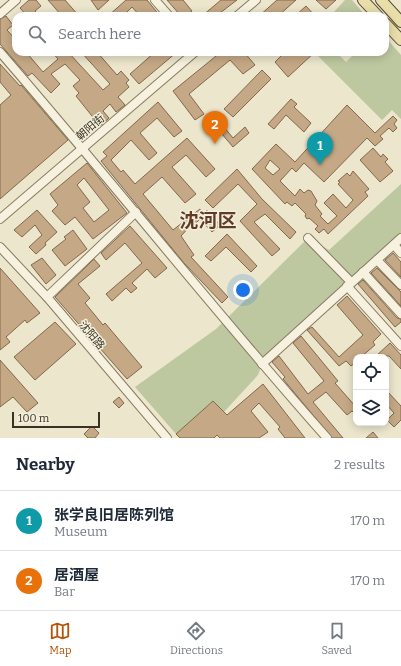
<!DOCTYPE html>
<html lang="en">
<head>
<meta charset="utf-8">
<style>
	:root { --surface:#fff; --page:#f6f6f7; --text:#1f2937; --muted:#747a83; --line:#e0e1e3; --accent:#b45309 }
	body { margin:0; font-family:Bitter,"Noto Sans SC",serif; background:var(--page); color:var(--text) }
	.controls { position:absolute; right:12px; bottom:12px; display:grid; overflow:hidden; border-radius:8px; box-shadow:0 2px 10px #0003 }
	.controls button { width:36px; height:36px; display:grid; place-items:center; padding:0; border:0; border-bottom:1px solid var(--line); background:var(--surface); color:var(--text); font:20px sans-serif }
	.scale { position:absolute; left:12px; bottom:10px; width:88px; box-sizing:border-box; padding-left:4px; border:2px solid #393123; border-top:0; font-size:11px; line-height:14px; white-space:nowrap; color:#393123; -webkit-text-stroke:3px #f3efdb; paint-order:stroke }
	.you { position:absolute; left:243px; top:290px; width:14px; height:14px; margin:-10px; border:3px solid #fff; border-radius:50%; background:#1a73e8; box-shadow:0 0 0 6px #1a73e833 }
	.badge { display:grid; place-items:center; width:26px; height:26px; border-radius:50%; background:var(--accent); color:#fff; font-size:13px; font-weight:700 }
	.pin { position:absolute; translate:-50% -33px; filter:drop-shadow(0 1px 2px #0008) }
	.pin::after { content:''; position:absolute; top:21px; width:14px; height:12px; background:inherit; clip-path:polygon(0 0,100% 0,50% 100%) }
	.list { margin:0; padding:0; list-style:none }
	h2 { display:flex; justify-content:space-between; align-items:center; height:52px; margin:0; padding:0 16px; font-size:17px }
	h2 small { font-size:13px; font-weight:400; color:var(--muted) }
	.list li { display:grid; grid-template-columns:26px 1fr auto; gap:12px; align-items:center; box-sizing:border-box; height:60px; padding:0 16px; border-top:1px solid var(--line) }
	.list b { display:block; font-size:15px; white-space:nowrap }
	.list p { margin:0; font-size:13px; white-space:nowrap; color:var(--muted) }
	.list em { font-size:13px; font-style:normal; color:var(--muted) }
	.icon { flex:none; width:22px; height:22px; fill:none; stroke:currentColor; stroke-width:2; stroke-linecap:round; stroke-linejoin:round }
	.map { position:relative; flex:none; width:401px; height:438px; overflow:hidden }
	.search { position:absolute; background:var(--surface); box-shadow:0 2px 10px #0003; left:12px; right:12px; top:12px; height:44px; display:flex; align-items:center; gap:10px; box-sizing:border-box; padding:0 14px; border-radius:12px; color:var(--muted); font-size:15px }
	.sheet { height:172px; background:var(--surface) }
	nav { display:flex; justify-content:space-around; align-items:center; box-sizing:border-box; height:56px; border-top:1px solid var(--line); background:var(--surface); font-size:11px; color:var(--muted) }
	nav a { display:grid; justify-items:center; gap:2px }
	nav .on { color:var(--accent) }
	.map>svg:first-child { display:block }
</style>
</head>
<body>
<div class="map">
<svg width="401" height="438" viewBox="0 0 401 438">
	<rect width="100%" height="100%" fill="#ebe6cc"/>
	<g fill="#bec8a0">
		<polygon points="345,0 352,0 366,16 336,16 333,13"/>
		<polygon points="385,37 401,55 401,119 392,110 382,120 316,54 318,52 336,52 346,62 356,52 385,52"/>
		<polygon points="401,184 401,238 262,364 258,375 224,412 213,401 176,434 135,387 216,329 308,238 329,250"/>
	</g>
	<g fill="#c5a986" stroke="#836849" fill-rule="evenodd">
		<polygon points="29,0 36,0 41,6 35,11 40,16 27,16 20,8"/>
		<polygon points="48,0 65,0 79,16 62,16"/>
		<polygon points="91,0 109,0 98,10"/>
		<polygon points="126,0 147,0 160,16 140,16 132,7 123,16 108,16"/>
		<polygon points="167,0 183,0 192,11 186,16 181,16"/>
		<polygon points="221,0 237,0 216,16 202,16"/>
		<polygon points="277,0 296,0 278,16 259,16"/>
		<polygon points="316,0 336,0 326,9"/>
		<polygon points="306,6 315,16 295,16"/>
		<polygon points="6,16 13,25 7,30 16,40 16,52 26,52 43,72 58,59 52,52 68,52 103,90 110,84 81,52 97,52 117,75 121,71 129,80 126,83 129,87 118,97 125,105 116,112 110,104 103,111 109,118 100,126 76,96 79,93 73,86 80,80 65,64 51,74 60,84 51,93 32,73 28,76 0,44 0,19"/>
		<polygon points="155,52 177,52 139,84 130,74"/>
		<polygon points="221,52 244,52 255,65 243,74 230,60 189,94 204,114 195,120 173,91"/>
		<polygon points="285,52 315,52 288,77 275,62"/>
		<polygon points="0,64 20,86 21,85 68,140 0,199 0,105 11,95 0,82"/>
		<polygon points="262,70 271,79 233,117 224,109"/>
		<polygon points="291,99 297,104 294,107 311,123 304,132 286,115 274,129 268,124"/>
		<polygon points="158,102 182,131 174,137 157,118 140,133 157,153 149,160 131,140 111,160 121,172 123,170 135,184 187,138 215,169 206,177 186,155 172,167 196,194 185,203 162,177 143,194 173,230 200,209 204,214 207,210 220,225 212,232 200,219 196,223 194,222 181,236 194,255 191,257 228,297 222,303 184,263 101,161 107,156 103,152"/>
		<path d="M347,105l28,28 18,-17 4,4 -3,4 3,4 -4,4 -4,-4 -9,8 3,3 -8,7 -8,-8 -43,44 -20,-19 -8,9 -4,-4 -12,13 15,15 5,-7 4,4 4,-3 3,1 6,10 -2,4 7,9 -2,2 8,8 9,-8 -13,-13 9,-9 13,14 7,-8 -15,-16 2,-2 -2,-1 9,-8 3,3 3,-5 16,18 -4,3 3,4 -40,38 -4,-5 -5,4 -4,-4 3,-3 -9,-8 -2,1 -2,-3 1,-2 -11,-11 -3,3 -5,-4 -2,2 -33,-35 24,-25 19,18zM270,160l10,9 -7,6 -8,-7z"/>
		<polygon points="215,116 233,138 245,127 249,133 233,147 210,120"/>
		<polygon points="373,148 381,157 383,154 388,159 385,162 393,171 380,182 360,160"/>
		<path d="M87,163l40,50 -34,26 -18,-22 -10,8 -13,-14 6,-6 -8,-11zM84,178l25,32 -15,12 -11,-14 7,-6 -13,-17z"/>
		<polygon points="237,169 262,199 296,232 290,239 265,214 254,222 280,249 272,256 240,221 257,204 238,184 213,208 205,200"/>
		<polygon points="37,210 57,232 45,243 46,245 36,254 29,247 42,235 35,225 22,237 14,230"/>
		<polygon points="130,226 167,268 155,278 147,269 132,283 137,288 131,293 126,288 112,301 106,294 142,263 125,243 106,260 101,253"/>
		<polygon points="73,230 87,249 65,266 52,250 66,239 64,237"/>
		<polygon points="227,234 257,266 251,272 226,247 211,261 205,256"/>
		<polygon points="393,253 401,262 401,277 385,260"/>
		<polygon points="42,258 56,275 46,284 31,265"/>
		<polygon points="94,259 100,266 78,284 90,298 85,303 103,325 105,323 142,367 127,379 55,297"/>
		<polygon points="0,268 40,313 27,323 25,320 6,337 10,342 0,350"/>
		<polygon points="377,268 401,292 401,306 371,273"/>
		<polygon points="363,280 397,318 401,319 401,322 395,327 358,284"/>
		<polygon points="347,296 381,334 373,342 375,345 361,357 356,357 356,362 351,366 346,361 339,366 307,330 312,327 339,357 363,335 337,305"/>
		<polygon points="55,322 76,344 35,380 14,357"/>
		<polygon points="301,336 338,381 335,383 356,407 356,415 352,411 347,415 326,392 313,402 343,438 332,438 283,379 285,377 272,362 279,356 308,394 324,381 293,343"/>
		<polygon points="390,343 401,355 401,369 389,356 375,357"/>
		<polygon points="0,360 38,403 27,412 13,397 0,407"/>
		<polygon points="263,384 305,438 285,438 278,429 280,427 259,403 251,411 268,432 259,438 220,438 217,435 214,438 180,438 176,434 213,401 227,415"/>
		<polygon points="386,390 401,406 401,420 394,427 387,420 394,413 386,404"/>
		<polygon points="119,397 124,403 119,408 113,402"/>
		<polygon points="92,426 99,433 95,438 88,438 84,434"/>
		<polygon points="373,432 378,438 366,438"/>
	</g>
	<g fill="none" stroke-linecap="round" stroke-linejoin="round">
		<g stroke="#877a61" stroke-width="10">
			<g id="minor">
				<polyline points="155,0 169,16"/>
				<polyline points="0,14 16,0"/>
				<polyline points="237,16 256,0"/>
				<path d="M0,52c111,128 215,260 327,386"/>
				<polyline points="0,219 195,52"/>
				<polyline points="308,238 351,282"/>
				<polyline points="394,245 401,253"/>
				<polyline points="0,247 47,297 167,438"/>
				<polyline points="377,260 401,285"/>
				<polyline points="363,272 401,314"/>
				<polyline points="347,286 401,346"/>
				<polyline points="47,297 136,212"/>
				<polyline points="262,364 401,238"/>
			</g>
		</g>
		<g stroke="#554835" stroke-width="12">
			<g id="major">
				<polyline points="363,0 378,16"/>
				<polyline points="381,0 401,22"/>
				<polyline points="385,23 401,40"/>
			</g>
		</g>
		<use href="#minor" stroke="#f6f2df" stroke-width="8"/>
		<use href="#major" stroke="#e9dea9" stroke-width="10"/>
	</g>
	<g text-anchor="middle" stroke-width="3" stroke-linejoin="round" paint-order="stroke">
		<g font-size="11" fill="#393123" stroke="#f3efdb">
			<text transform="translate(90 127) rotate(-40)" y="4">朝阳街</text>
			<text transform="translate(92 335) rotate(50)" y="4">沈阳路</text>
		</g>
		<g font-size="19" font-weight="bold" fill="#613b27" stroke="#f3efdb">
			<text x="208" y="227">沈河区</text>
		</g>
	</g>
</svg>
<div class="controls">
<button><svg class="icon" aria-label="locate" viewBox="0 0 24 24"><circle cx="12" cy="12" r="6"/><path d="M12 2v4M12 18v4M2 12h4M18 12h4"/></svg></button>
<button><svg class="icon" aria-label="layers" viewBox="0 0 24 24"><path d="M12 4l9 5-9 5-9-5zM3 14l9 5 9-5"/></svg></button>
</div>
<div class="scale">100 m</div>
<div class="you"></div>
<div class="pin badge" style="left:320px;top:165px;background:#0f9aa8">1</div>
<div class="pin badge" style="left:215px;top:144px;background:#e8710a">2</div>
<div class="search"><svg class="icon" aria-label="search" viewBox="0 0 24 24"><circle cx="10" cy="10" r="6"/><path d="M15 15l6 6"/></svg>Search here</div>
</div>
<section class="sheet">
<h2>Nearby<small>2 results</small></h2>
<ul class="list">
<li><span class="badge" style="background:#0f9aa8">1</span><div><b>张学良旧居陈列馆</b><p>Museum</p></div><em>170 m</em></li>
<li><span class="badge" style="background:#e8710a">2</span><div><b>居酒屋</b><p>Bar</p></div><em>170 m</em></li>
</ul>
</section>
<nav>
<a class="on"><svg class="icon" aria-label="map" viewBox="0 0 24 24"><path d="M3 6l6-2 6 2 6-2v14l-6 2-6-2-6 2zM9 4v14M15 6v14"/></svg>Map</a>
<a><svg class="icon" aria-label="directions" viewBox="0 0 24 24"><path d="M12 3l9 9-9 9-9-9zM9 14v-3h6M13 9l2 2-2 2"/></svg>Directions</a>
<a><svg class="icon" aria-label="saved" viewBox="0 0 24 24"><path d="M7 4h10v16l-5-4-5 4z"/></svg>Saved</a>
</nav>
</body>
</html>
